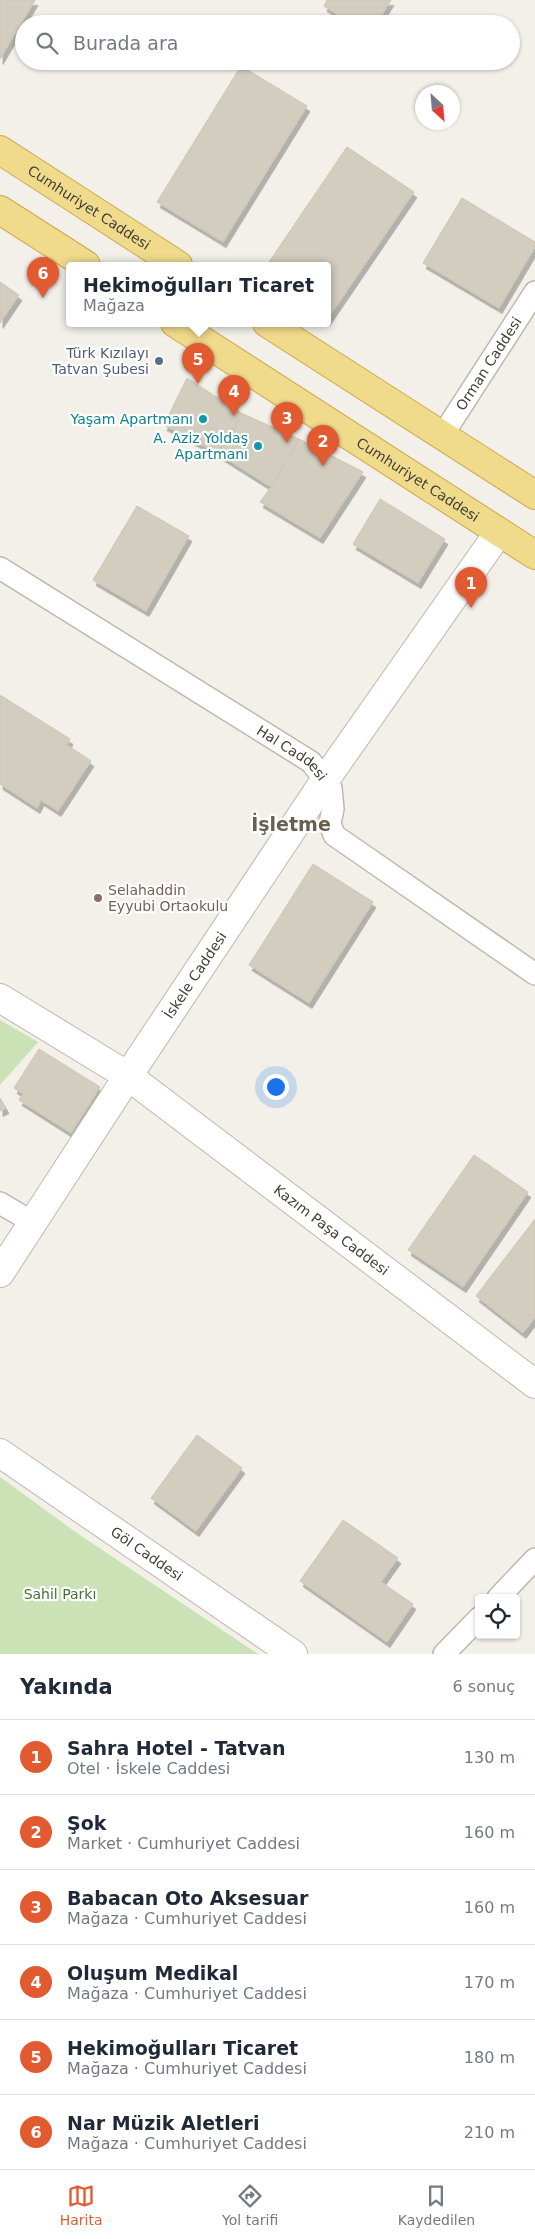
<!DOCTYPE html>
<html lang="tr">
<head>
<meta charset="utf-8">
<style>
	:root { --surface:#fff; --page:#f6f6f7; --text:#1f2937; --muted:#747a83; --line:#e0e1e3; --accent:#e25b30 }
	body { margin:0; font-family:"DejaVu Sans",sans-serif; background:var(--page); color:var(--text) }
	.controls { position:absolute; right:15px; bottom:15px; display:grid; overflow:hidden; border-radius:5px; box-shadow:0 1px 4px #0004 }
	.controls button { width:45px; height:45px; display:grid; place-items:center; padding:0; border:0; border-bottom:1px solid var(--line); background:var(--surface); color:var(--text); font:25px sans-serif }
	.compass { position:absolute; left:415px; top:85px; width:45px; height:45px; border-radius:50%; background:var(--surface); box-shadow:0 1px 4px #0004; rotate:154deg }
	.you { position:absolute; left:275px; top:1086px; width:18px; height:18px; margin:-12px; border:4px solid #fff; border-radius:50%; background:#1a73e8; box-shadow:0 0 0 8px #1a73e833 }
	.badge { display:grid; place-items:center; width:32px; height:32px; border-radius:50%; background:var(--accent); color:#fff; font-size:16px; font-weight:700 }
	.pin { position:absolute; translate:-50% -41px; filter:drop-shadow(0 1px 2px #0008) }
	.pin::after { content:''; position:absolute; top:26px; width:18px; height:15px; background:inherit; clip-path:polygon(0 0,100% 0,50% 100%) }
	.popup { position:absolute; left:66px; top:262px; width:265px; height:65px; box-sizing:border-box; display:grid; place-content:center; border-radius:5px; background:var(--surface); filter:drop-shadow(0 1px 4px #0005); font-size:16px; white-space:nowrap; color:var(--muted) }
	.popup b { font-size:19px; color:var(--text) }
	.popup::after { content:''; position:absolute; left:50%; top:100%; margin-left:-10px; border:10px solid transparent; border-top-color:var(--surface) }
	.list { margin:0; padding:0; list-style:none }
	h2 { display:flex; justify-content:space-between; align-items:center; height:65px; margin:0; padding:0 20px; font-size:21px }
	h2 small { font-size:16px; font-weight:400; color:var(--muted) }
	.list li { display:grid; grid-template-columns:32px 1fr auto; gap:15px; align-items:center; box-sizing:border-box; height:75px; padding:0 20px; border-top:1px solid var(--line) }
	.list b { display:block; font-size:19px; white-space:nowrap }
	.list p { margin:0; font-size:16px; white-space:nowrap; color:var(--muted) }
	.list em { font-size:16px; font-style:normal; color:var(--muted) }
	.icon { flex:none; width:28px; height:28px; fill:none; stroke:currentColor; stroke-width:2; stroke-linecap:round; stroke-linejoin:round }
	.map { position:relative; flex:none; width:535px; height:1654px; overflow:hidden }
	.search { position:absolute; background:var(--surface); box-shadow:0 1px 4px #0004; left:15px; right:15px; top:15px; height:55px; display:flex; align-items:center; gap:12px; box-sizing:border-box; padding:0 18px; border-radius:28px; color:var(--muted); font-size:19px }
	.sheet { height:515px; background:var(--surface) }
	nav { display:flex; justify-content:space-around; align-items:center; box-sizing:border-box; height:70px; border-top:1px solid var(--line); background:var(--surface); font-size:14px; color:var(--muted) }
	nav a { display:grid; justify-items:center; gap:2px }
	nav .on { color:var(--accent) }
	.map>svg:first-child { display:block }
</style>
</head>
<body>
<div class="map">
<svg width="535" height="1654" viewBox="0 0 535 1654">
	<defs>
		<filter id="shadow"><feDropShadow dx="3" dy="5.5" stdDeviation="0" flood-color="#0004"/></filter>
	</defs>
	<rect width="100%" height="100%" fill="#f2f0e9"/>
	<g fill="#cae2b6">
		<polygon points="0,1020 38,1042 0,1085"/>
		<polygon points="0,1477 74,1531 258,1654 0,1654"/>
	</g>
	<g fill="#d3cdbf" stroke="#cdc5b3" filter="url(#shadow)">
		<polygon points="0,0 35,0 0,59"/>
		<polygon points="327,0 391,0 376,24 352,24 324,6"/>
		<polygon points="241,66 307,106 223,242 157,202"/>
		<polygon points="347,147 414,192 327,320 327,265 267,265"/>
		<polygon points="462,198 535,242 535,247 499,308 423,263"/>
		<polygon points="0,282 19,295 0,323"/>
		<polygon points="187,378 243,414 217,453 164,425"/>
		<polygon points="243,414 299,439 271,487 217,453"/>
		<polygon points="299,439 363,472 320,538 260,502 271,487"/>
		<polygon points="380,499 445,539 418,583 353,544"/>
		<polygon points="137,506 189,536 146,611 93,580"/>
		<polygon points="0,695 70,739 67,745 91,761 58,811 41,800 37,808 0,784"/>
		<polygon points="313,864 373,902 309,1003 249,965"/>
		<polygon points="39,1049 100,1087 71,1133 19,1100 23,1094 14,1088"/>
		<polygon points="0,1098 6,1108 0,1111"/>
		<polygon points="474,1155 528,1192 463,1287 408,1250"/>
		<polygon points="535,1219 535,1317 523,1333 476,1296"/>
		<polygon points="197,1435 242,1468 196,1531 151,1498"/>
		<polygon points="343,1520 398,1558 381,1582 413,1604 387,1642 300,1581"/>
	</g>
	<g fill="none" stroke-linecap="round" stroke-linejoin="round">
		<g stroke="#bdb9ac" stroke-width="24">
			<g id="minor">
				<path id="s1" d="M442,436l93,-144"/>
				<path id="s2" d="M0,568l311,194 20,26 2,21 -3,14 4,12 201,139"/>
				<polyline points="0,1203 34,1223"/>
				<polyline points="498,1598 535,1559"/>
				<polyline points="444,1654 479,1618"/>
			</g>
		</g>
		<g stroke="#bdb9ac" stroke-width="30">
			<g id="tertiary">
				<path id="s3" d="M0,998l128,78 407,308"/>
				<path id="s4" d="M0,1273l128,-197 197,-296 174,-248"/>
				<path id="s5" d="M0,1453l293,201"/>
			</g>
		</g>
		<g stroke="#cca849" stroke-width="30">
			<g id="trunk">
				<path id="s6" d="M0,150l178,115"/>
				<polyline points="0,210 86,265"/>
				<path id="s7" d="M175,323l360,232"/>
				<polyline points="267,323 535,495"/>
			</g>
		</g>
		<use href="#minor" stroke="#fff" stroke-width="21"/>
		<use href="#tertiary" stroke="#fff" stroke-width="28"/>
		<use href="#trunk" stroke="#f0da8c" stroke-width="28"/>
	</g>
	<circle fill="#5c6f8a" stroke="#fff" stroke-width="2" cx="159" cy="361" r="5"/>
	<g fill="#0f9aa8" stroke="#fff" stroke-width="2">
		<circle cx="203" cy="419" r="5"/>
		<circle cx="258" cy="446" r="5"/>
	</g>
	<circle fill="#8d6e63" stroke="#fff" stroke-width="2" cx="98" cy="898" r="5"/>
	<g text-anchor="middle" stroke-width="4.5" stroke-linejoin="round" paint-order="stroke">
		<g font-size="14" fill="#454138" stroke="#fff">
			<text dy="5" stroke="none"><textPath href="#s6" startOffset="106">Cumhuriyet Caddesi</textPath></text>
			<text dy="5" stroke="none"><textPath href="#s1" startOffset="86">Orman Caddesi</textPath></text>
			<text dy="5" stroke="none"><textPath href="#s7" startOffset="289">Cumhuriyet Caddesi</textPath></text>
			<text dy="5" stroke="none"><textPath href="#s2" startOffset="346">Hal Caddesi</textPath></text>
			<text dy="5" stroke="none"><textPath href="#s4" startOffset="356">İskele Caddesi</textPath></text>
			<text dy="5" stroke="none"><textPath href="#s3" startOffset="405">Kazım Paşa Caddesi</textPath></text>
			<text dy="5" stroke="none"><textPath href="#s5" startOffset="178">Göl Caddesi</textPath></text>
		</g>
		<g font-size="14" fill="#4e5e75" stroke="#fff" text-anchor="end">
			<text x="149" y="358">Türk Kızılayı<tspan x="149" dy="16">Tatvan Şubesi</tspan></text>
		</g>
		<g font-size="14" fill="#0d838f" stroke="#fff" text-anchor="end">
			<text x="193" y="424">Yaşam Apartmanı</text>
			<text x="248" y="443">A. Aziz Yoldaş<tspan x="248" dy="16">Apartmanı</tspan></text>
		</g>
		<g font-size="14" fill="#785e54" stroke="#fff" text-anchor="start">
			<text x="108" y="895">Selahaddin<tspan x="108" dy="16">Eyyubi Ortaokulu</tspan></text>
		</g>
		<g font-size="14" fill="#447131" stroke="#fff">
			<text x="60" y="1599">Sahil Parkı</text>
		</g>
		<g font-size="19" font-weight="bold" fill="#676050" stroke="#fff">
			<text x="291" y="831">İşletme</text>
		</g>
	</g>
</svg>
<div class="controls">
<button><svg class="icon" aria-label="locate" viewBox="0 0 24 24"><circle cx="12" cy="12" r="6"/><path d="M12 2v4M12 18v4M2 12h4M18 12h4"/></svg></button>
</div>
<svg class="compass" viewBox="-18 -18 36 36"><path d="M0-13l5 13h-10z" fill="#e53935"/><path d="M0 13l5-13h-10z" fill="#747a83"/></svg>
<div class="you"></div>
<div class="pin badge" style="left:471px;top:608px">1</div>
<div class="pin badge" style="left:323px;top:466px">2</div>
<div class="pin badge" style="left:287px;top:443px">3</div>
<div class="pin badge" style="left:234px;top:416px">4</div>
<div class="pin badge" style="left:198px;top:384px">5</div>
<div class="popup"><b>Hekimoğulları Ticaret</b>Mağaza</div>
<div class="pin badge" style="left:43px;top:298px">6</div>
<div class="search"><svg class="icon" aria-label="search" viewBox="0 0 24 24"><circle cx="10" cy="10" r="6"/><path d="M15 15l6 6"/></svg>Burada ara</div>
</div>
<section class="sheet">
<h2>Yakında<small>6 sonuç</small></h2>
<ul class="list">
<li><span class="badge">1</span><div><b>Sahra Hotel - Tatvan</b><p>Otel · İskele Caddesi</p></div><em>130 m</em></li>
<li><span class="badge">2</span><div><b>Şok</b><p>Market · Cumhuriyet Caddesi</p></div><em>160 m</em></li>
<li><span class="badge">3</span><div><b>Babacan Oto Aksesuar</b><p>Mağaza · Cumhuriyet Caddesi</p></div><em>160 m</em></li>
<li><span class="badge">4</span><div><b>Oluşum Medikal</b><p>Mağaza · Cumhuriyet Caddesi</p></div><em>170 m</em></li>
<li><span class="badge">5</span><div><b>Hekimoğulları Ticaret</b><p>Mağaza · Cumhuriyet Caddesi</p></div><em>180 m</em></li>
<li><span class="badge">6</span><div><b>Nar Müzik Aletleri</b><p>Mağaza · Cumhuriyet Caddesi</p></div><em>210 m</em></li>
</ul>
</section>
<nav>
<a class="on"><svg class="icon" aria-label="map" viewBox="0 0 24 24"><path d="M3 6l6-2 6 2 6-2v14l-6 2-6-2-6 2zM9 4v14M15 6v14"/></svg>Harita</a>
<a><svg class="icon" aria-label="directions" viewBox="0 0 24 24"><path d="M12 3l9 9-9 9-9-9zM9 14v-3h6M13 9l2 2-2 2"/></svg>Yol tarifi</a>
<a><svg class="icon" aria-label="saved" viewBox="0 0 24 24"><path d="M7 4h10v16l-5-4-5 4z"/></svg>Kaydedilen</a>
</nav>
</body>
</html>
